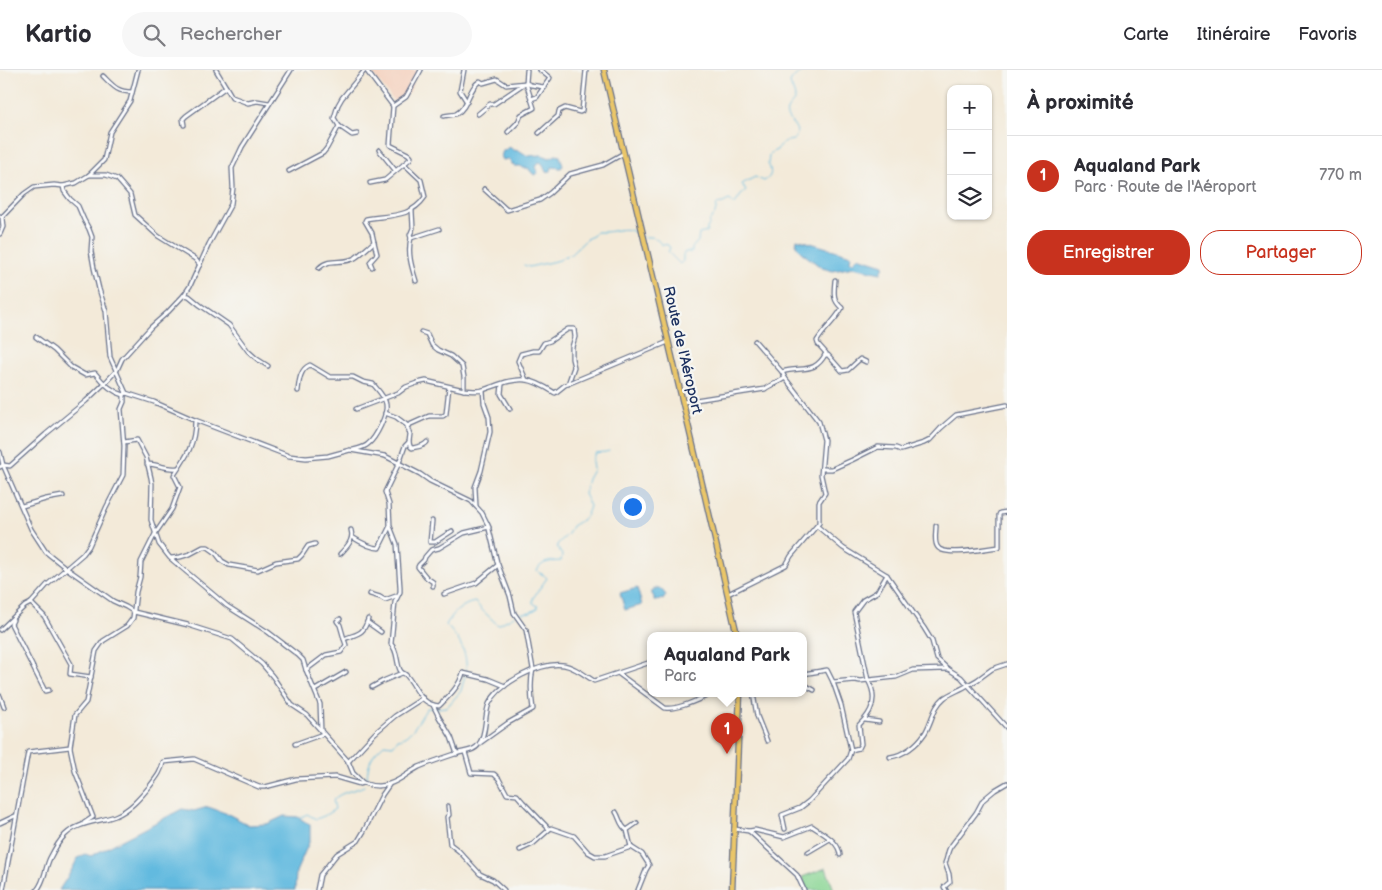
<!DOCTYPE html>
<html lang="fr">
<head>
<meta charset="utf-8">
<style>
	:root { --surface:#fff; --page:#f7f7f7; --text:#2b2b33; --muted:#7c7c81; --line:#e1e1e2; --accent:#c8321e }
	body { margin:0; font-family:"Balsamiq Sans",sans-serif; background:var(--page); color:var(--text) }
	.controls { position:absolute; right:15px; top:15px; display:grid; overflow:hidden; border-radius:10px; box-shadow:0 1px 4px #0004 }
	.controls button { width:45px; height:45px; display:grid; place-items:center; padding:0; border:0; border-bottom:1px solid var(--line); background:var(--surface); color:var(--text); font:25px sans-serif }
	.you { position:absolute; left:632px; top:436px; width:18px; height:18px; margin:-12px; border:4px solid #fff; border-radius:50%; background:#1a73e8; box-shadow:0 0 0 8px #1a73e833 }
	.badge { display:grid; place-items:center; width:32px; height:32px; border-radius:50%; background:var(--accent); color:#fff; font-size:16px; font-weight:700 }
	.pin { position:absolute; translate:-50% -41px; filter:drop-shadow(0 1px 2px #0008) }
	.pin::after { content:''; position:absolute; top:26px; width:18px; height:15px; background:inherit; clip-path:polygon(0 0,100% 0,50% 100%) }
	.popup { position:absolute; left:647px; top:562px; width:160px; height:65px; box-sizing:border-box; display:grid; place-content:center; border-radius:10px; background:var(--surface); filter:drop-shadow(0 1px 4px #0005); font-size:16px; white-space:nowrap; color:var(--muted) }
	.popup b { font-size:19px; color:var(--text) }
	.popup::after { content:''; position:absolute; left:50%; top:100%; margin-left:-10px; border:10px solid transparent; border-top-color:var(--surface) }
	.list { margin:0; padding:0; list-style:none }
	h2 { display:flex; justify-content:space-between; align-items:center; height:65px; margin:0; padding:0 20px; font-size:21px }
	h2 small { font-size:16px; font-weight:400; color:var(--muted) }
	.list li { display:grid; grid-template-columns:32px 1fr auto; gap:15px; align-items:center; box-sizing:border-box; height:80px; padding:0 20px; border-top:1px solid var(--line) }
	.list b { display:block; font-size:19px; white-space:nowrap }
	.list p { margin:0; font-size:16px; white-space:nowrap; color:var(--muted) }
	.list em { font-size:16px; font-style:normal; color:var(--muted) }
	.actions { display:flex; gap:10px; padding:15px 20px }
	.actions a { flex:1; padding:11px 0; border:1px solid var(--accent); border-radius:20px; text-align:center; font-size:18px; color:var(--accent) }
	.actions .main { background:var(--accent); color:#fff }
	.icon { flex:none; width:28px; height:28px; fill:none; stroke:currentColor; stroke-width:2; stroke-linecap:round; stroke-linejoin:round }
	.map { position:relative; flex:none; width:1007px; height:820px; overflow:hidden }
	header { display:flex; align-items:center; gap:30px; box-sizing:border-box; height:70px; padding:0 25px; background:var(--surface); border-bottom:1px solid var(--line) }
	header strong { font-size:24px }
	nav { display:flex; gap:28px; margin-inline-start:auto; font-size:18px }
	.search { width:350px; height:45px; background:var(--page); display:flex; align-items:center; gap:12px; box-sizing:border-box; padding:0 18px; border-radius:28px; color:var(--muted); font-size:19px }
	main { display:flex }
	aside { flex:1; background:var(--surface) }
	.map>svg:first-child { display:block }
</style>
</head>
<body>
<header>
<strong>Kartio</strong>
<div class="search"><svg class="icon" aria-label="search" viewBox="0 0 24 24"><circle cx="10" cy="10" r="6"/><path d="M15 15l6 6"/></svg>Rechercher</div>
<nav><a>Carte</a><a>Itinéraire</a><a>Favoris</a></nav>
</header>
<main>
<div class="map">
<svg width="1007" height="820" viewBox="0 0 1007 820">
	<rect width="100%" height="100%" fill="#f6f6f2"/>
	<filter id="ink" filterUnits="userSpaceOnUse"><feTurbulence type="fractalNoise" baseFrequency=".02" numOctaves="2"/><feDisplacementMap in="SourceGraphic" scale="10" xChannelSelector="R" yChannelSelector="G"/><feConvolveMatrix kernelMatrix="1 2 1 2 8 2 1 2 1" color-interpolation-filters="sRGB"/></filter>
	<filter id="wash" filterUnits="userSpaceOnUse"><feTurbulence type="fractalNoise" baseFrequency=".0096" numOctaves="4" result="noise"/><feDisplacementMap in="SourceGraphic" scale="20" xChannelSelector="R" yChannelSelector="G"/><feGaussianBlur stdDeviation="1.12" result="paint"/><feColorMatrix in="noise" values="0 0 0 0 0 0 0 0 0 0 0 0 0 0 0 0 0 1.4 0 .05"/><feComposite in="paint" operator="in"/></filter>
	<g filter="url(#wash)">
		<rect width="100%" height="100%" fill="#f3ead9"/>
		<polygon fill="#f4d3c1" points="370,0 417,0 410,22 395,33"/>
		<polygon fill="#8ad694" stroke="#528279" points="826,798 834,820 807,820 802,807"/>
		<g fill="#62badf" stroke="#3e749e">
			<polygon points="510,77 513,80 520,81 528,86 542,85 550,88 556,85 560,86 563,96 561,98 552,97 551,101 546,102 542,93 539,92 535,97 538,103 535,105 533,104 528,98 523,98 521,96 514,96 508,89 503,90 501,86 503,81"/>
			<polygon points="797,169 851,185 850,191 851,192 853,192 858,187 884,195 881,203 853,197 833,201 822,198 801,182 796,175"/>
			<polygon points="637,518 642,535 625,540 620,523"/>
			<polygon points="656,518 661,519 666,525 663,530 661,529 659,531 654,530 654,527 652,524 652,521"/>
			<polygon points="208,737 228,744 249,755 267,754 284,746 298,747 310,755 310,770 296,802 295,820 59,820 70,803 78,788 85,784 91,786 182,739 194,741"/>
		</g>
		<g fill="none" stroke-linecap="round" stroke-linejoin="round">
			<g stroke="#62badf" stroke-width="1">
				<path d="M646,167c8,-1 11,2 15,7l7,1 2,3 -2,4 12,12 3,-3v-6l2,-3h7v-4l6,-7 1,-7 8,-2v-4l2,-3 1,-5 5,-6 2,-10 6,-1 6,-3 2,1 2,3h2l6,-9 5,-4 -4,-7 13,-7 9,4c8,-4 8,-10 4,-17l1,-8 3,-4 5,-2c4,-8 8,-9 17,-10 8,-12 -3,-15 -7,-24 -3,-8 7,-11 8,-18 0,-4 -4,-11 -5,-15 4,-9 11,-11 20,-13"/>
				<path d="M524,195l5,2 31,-7 3,-3 7,-2 18,-17 5,-2 3,-4c3,0 6,0 9,0 13,-1 25,-8 35,6l2,-1"/>
				<path d="M522,543l9,-1 7,-4v-2l-5,-3v-5l14,-20c-3,-4 -7,-4 -10,-7 5,-11 14,-9 24,-10l1,-6c-8,-12 -5,-10 4,-19 3,-2 4,-7 6,-10 11,-7 14,-6 18,-20l-6,-12 4,-15 5,-9 -1,-9 3,-8c5,-1 9,0 14,-2"/>
				<path d="M466,602c2,-20 -7,-33 -20,-47 6,-11 16,-21 29,-23l7,8 16,15 16,-9"/>
				<polyline points="436,638 447,637 461,621 465,605"/>
				<path d="M367,708c1,-17 5,-23 17,-34l9,1 5,-6c13,-1 22,-21 29,-31h6"/>
				<path d="M300,748l7,-4 9,5 8,-3 11,-7 -2,-9c9,-9 21,-9 31,-14"/>
			</g>
		</g>
	</g>
	<g filter="url(#ink)">
		<g fill="none" stroke-linecap="round" stroke-linejoin="round">
			<g stroke="#677089" stroke-width="5.5">
				<g id="minor">
					<polyline points="216,0 232,27 248,33 257,31 269,33"/>
					<polyline points="366,0 393,36"/>
					<polyline points="464,0 460,21 467,32"/>
					<path d="M103,6c10,10 14,16 29,16"/>
					<polyline points="531,29 537,27 550,8 540,0"/>
					<polyline points="478,44 490,34 494,34 525,13"/>
					<path d="M444,46c4,-1 9,-1 12,-2 13,-7 12,-26 24,-33l3,2 14,-4 9,6 20,-2 5,2 13,2"/>
					<polyline points="184,55 183,49 186,46 226,17"/>
					<polyline points="339,56 352,65 357,64"/>
					<polyline points="508,62 518,52 521,45 534,38 526,13 527,0"/>
					<polyline points="539,63 558,46 559,41 565,38 580,42 582,41 586,0"/>
					<polyline points="379,80 395,100"/>
					<polyline points="289,101 323,83 327,78 339,56 334,48 338,35 342,28 365,0"/>
					<polyline points="89,105 106,105 117,109 130,124 135,145 158,166 195,189 200,195"/>
					<polyline points="370,113 385,110 410,89 411,87 408,84 390,75 393,36 406,27 421,0"/>
					<path d="M63,116l1,5 6,8 8,7 6,14 5,9 3,8 -1,14 3,17 5,21 7,22 4,46 16,36 28,9 41,18 94,36 17,2 22,-2 22,-6 35,6 35,18 10,7 41,20 11,12 6,12 9,37 13,34 4,17 12,17 7,39c-3,13 -2,27 0,40l-25,14 -28,20"/>
					<polyline points="484,119 507,140 540,130 550,123 570,104 603,95 624,83"/>
					<polyline points="412,140 413,158 410,165 411,168 439,159"/>
					<polyline points="0,146 2,147 24,124 34,117 54,115 63,116 76,113 89,105 104,90 110,62 130,31 138,0"/>
					<polyline points="0,164 3,157 2,147"/>
					<path d="M411,168c-4,15 1,30 5,43"/>
					<polyline points="372,197 370,192 377,184 374,172"/>
					<path d="M319,198c11,-11 23,-3 36,-10 5,-3 13,-11 19,-16l-2,-9 -7,-12 1,-2c23,-4 45,-1 59,-22l-4,-17 -17,-16"/>
					<polyline points="184,225 189,226 200,235 229,255 248,281 257,289 268,296"/>
					<path d="M421,262l6,2 5,11 6,5 13,6 11,10 2,11v13c6,0 13,2 19,0 13,-4 29,-12 43,-10 10,1 21,8 29,13l10,-8 103,-43"/>
					<path d="M36,267l18,13 17,17 14,8 10,-2c7,9 18,19 29,22"/>
					<polyline points="755,271 782,302 785,308"/>
					<polyline points="825,285 828,285 842,301 848,300 860,289 866,292"/>
					<path d="M782,302c19,-6 33,3 44,-19l-8,-9 -1,-3c7,-12 19,-21 25,-33 -10,-8 -8,-16 -7,-28"/>
					<polyline points="526,310 518,291 521,284 533,281 539,281 544,273 550,271 568,259 574,259 575,267 572,277 572,289 574,297 568,314"/>
					<polyline points="502,314 501,324 510,339"/>
					<path d="M449,317l-3,27 -3,2h-14l-20,9 -2,2 3,7 -1,8 -4,4 -6,17 -14,29 4,12 1,22 7,18 3,43v5l-5,10 -4,42c7,7 5,17 9,26 2,4 3,2 6,5 11,12 13,29 33,31 10,-10 20,-19 24,-33l25,6 17,7"/>
					<path d="M298,321c1,-10 2,-22 12,-26l20,12h23l10,5 10,2c5,6 12,13 13,20 2,10 -10,34 -18,40 -4,4 -9,4 -15,6"/>
					<path d="M683,332l82,-13c6,-5 13,-6 20,-11l34,44 5,18 -3,35 4,18 -6,9v21l-28,33 -5,9 -58,29"/>
					<polyline points="356,339 398,323 406,317 417,313 426,311 464,320"/>
					<polyline points="385,343 396,347 408,356"/>
					<polyline points="124,372 137,370 146,387 151,408 152,414 151,450 159,474 170,488 227,536 268,562 298,585 303,590 306,600 320,634 321,661"/>
					<path d="M409,372l1,4 2,2c5,-1 13,-2 15,-6"/>
					<polyline points="0,382 3,395 31,459 46,482 66,498 113,531 126,537 134,542 188,555 232,569 262,594 273,607 292,635 307,645 348,691 353,703 363,713"/>
					<path d="M147,394c11,0 20,6 31,4"/>
					<polyline points="0,397 3,395 10,396 46,364 86,331 104,314 117,300 122,289 151,257 168,242 184,225 190,216 209,174 231,134 233,118 232,98 242,77 291,0"/>
					<polyline points="822,399 832,399 852,390 878,377 896,378 901,380 924,373 930,370 941,358 956,345 1007,335"/>
					<polyline points="22,436 46,429 63,426"/>
					<polyline points="476,436 475,417 481,401 490,362 489,347 484,333 483,320"/>
					<polyline points="432,451 430,472 435,472 452,461"/>
					<polyline points="817,456 843,478 887,505"/>
					<path d="M936,456c0,6 -2,15 1,20 5,12 51,2 62,1v-32l1,-2 7,-1"/>
					<path d="M352,467c8,5 18,11 27,11l11,-22"/>
					<path d="M340,484c7,-7 14,-14 11,-24"/>
					<polyline points="171,488 180,487 190,484 203,477 208,477 215,482 222,491 229,495 258,500 276,492 298,489 302,485 308,476 315,474"/>
					<polyline points="433,516 433,512 427,508 418,497 419,495 424,490 425,487 431,480 439,478 464,463 489,457"/>
					<polyline points="370,524 380,527 385,530 396,526"/>
					<polyline points="444,524 476,513 498,495"/>
					<polyline points="31,533 44,546 71,594 70,604 91,607"/>
					<polyline points="340,549 337,551 340,555 344,569"/>
					<polyline points="13,550 11,554 45,621 49,620"/>
					<polyline points="367,552 381,562"/>
					<polyline points="0,560 25,536 31,533 47,515 83,484 89,476 106,438 123,405 124,376 121,339 124,332 124,325 126,323"/>
					<path d="M306,600l20,-15 15,-3 5,-7 -2,-6c13,-6 19,-3 24,-20"/>
					<path d="M619,604l46,34c14,2 36,-10 49,-15"/>
					<polyline points="803,604 827,600 833,612 855,610 860,611 896,607 913,600 948,599"/>
					<polyline points="833,612 841,635 851,680"/>
					<polyline points="803,614 814,620"/>
					<polyline points="372,617 383,611 402,603"/>
					<polyline points="315,620 346,602"/>
					<polyline points="753,623 757,646 767,671"/>
					<polyline points="0,626 4,637"/>
					<polyline points="433,635 439,647 451,667 457,684"/>
					<polyline points="865,650 879,652"/>
					<polyline points="295,674 323,664"/>
					<polyline points="70,677 75,701 93,747 84,753"/>
					<polyline points="465,682 471,703 494,704 499,709 507,724 517,725 523,732 549,759"/>
					<path d="M890,687c14,-2 27,-12 35,-24 7,-11 8,-26 19,-35 5,-4 18,-9 24,-13l39,43"/>
					<polyline points="348,692 375,663 395,646 423,628"/>
					<polyline points="448,736 449,745 447,747 450,774 459,781 480,804 493,810 504,820"/>
					<path d="M616,742c4,6 4,14 11,18"/>
					<polyline points="0,753 15,746"/>
					<polyline points="734,759 749,761 797,805 804,820"/>
					<path d="M785,759l-3,-14 18,-7 9,-7 39,-42 3,-9 8,-2 2,-4 -2,-19c14,-13 19,-27 9,-45l-14,-68 9,-12 14,-8 10,-17 37,53 8,13 5,18 11,10 13,8 7,8 9,-5 15,-11 15,-5"/>
					<path d="M749,761l6,-1 29,7 28,-11c11,8 27,15 28,29"/>
					<polyline points="631,777 627,760 637,753"/>
					<polyline points="520,780 533,774 551,758 574,766 588,782 595,786 605,786 631,777 642,784 649,795 646,800 638,820"/>
					<polyline points="808,782 830,769"/>
					<path d="M3,820l25,-138 42,-5 5,-32 11,-13 10,-51 7,-10 24,-15 6,-8 3,-26 4,-15 1,-15 14,-28 17,-25 8,-22 -6,-12c13,-19 21,-31 21,-55"/>
					<path d="M37,820c8,-9 8,-22 13,-32 3,-6 10,-18 15,-23 13,-13 34,-13 50,-19 15,-6 25,-18 35,-30 6,-8 12,-15 13,-24l31,-3 65,28h6l31,-8 40,-2 24,7 3,-1c8,3 18,4 26,1 11,-3 20,-12 30,-17 12,-5 24,-9 36,-13 8,-3 19,-2 24,-10 8,-11 5,-28 10,-40 10,-21 53,-43 75,-39 11,2 21,10 30,16l57,-19"/>
					<polyline points="317,820 320,805 337,784 358,771 364,761 382,725 389,715"/>
					<path d="M946,820l-2,-3 6,-5 -1,-8 -4,-11c3,-6 2,-12 6,-17l25,-33 7,-13 12,-10 12,-7"/>
				</g>
			</g>
			<g stroke="#677089" stroke-width="7">
				<g id="major">
					<polyline points="604,0 704,422 737,565"/>
					<polyline points="732,820 740,623"/>
				</g>
			</g>
			<use href="#minor" stroke="#fff" stroke-width="3"/>
			<use href="#major" stroke="#eac669" stroke-width="4.5"/>
		</g>
	</g>
	<g text-anchor="middle" stroke-width="4.5" stroke-linejoin="round" paint-order="stroke">
		<g font-size="15" fill="#1b2f5e" stroke="#f6f6f2">
			<text transform="translate(683 280) rotate(77)" y="5">Route de l'Aéroport</text>
		</g>
	</g>
</svg>
<div class="controls">
<button>+</button>
<button>−</button>
<button><svg class="icon" aria-label="layers" viewBox="0 0 24 24"><path d="M12 4l9 5-9 5-9-5zM3 14l9 5 9-5"/></svg></button>
</div>
<div class="you"></div>
<div class="pin badge" style="left:727px;top:684px">1</div>
<div class="popup"><b>Aqualand Park</b>Parc</div>
</div>
<aside>
<h2>À proximité<small></small></h2>
<ul class="list">
<li><span class="badge">1</span><div><b>Aqualand Park</b><p>Parc · Route de l'Aéroport</p></div><em>770 m</em></li>
</ul>
<div class="actions"><a class="main">Enregistrer</a><a>Partager</a></div>
</aside>
</main>
</body>
</html>
